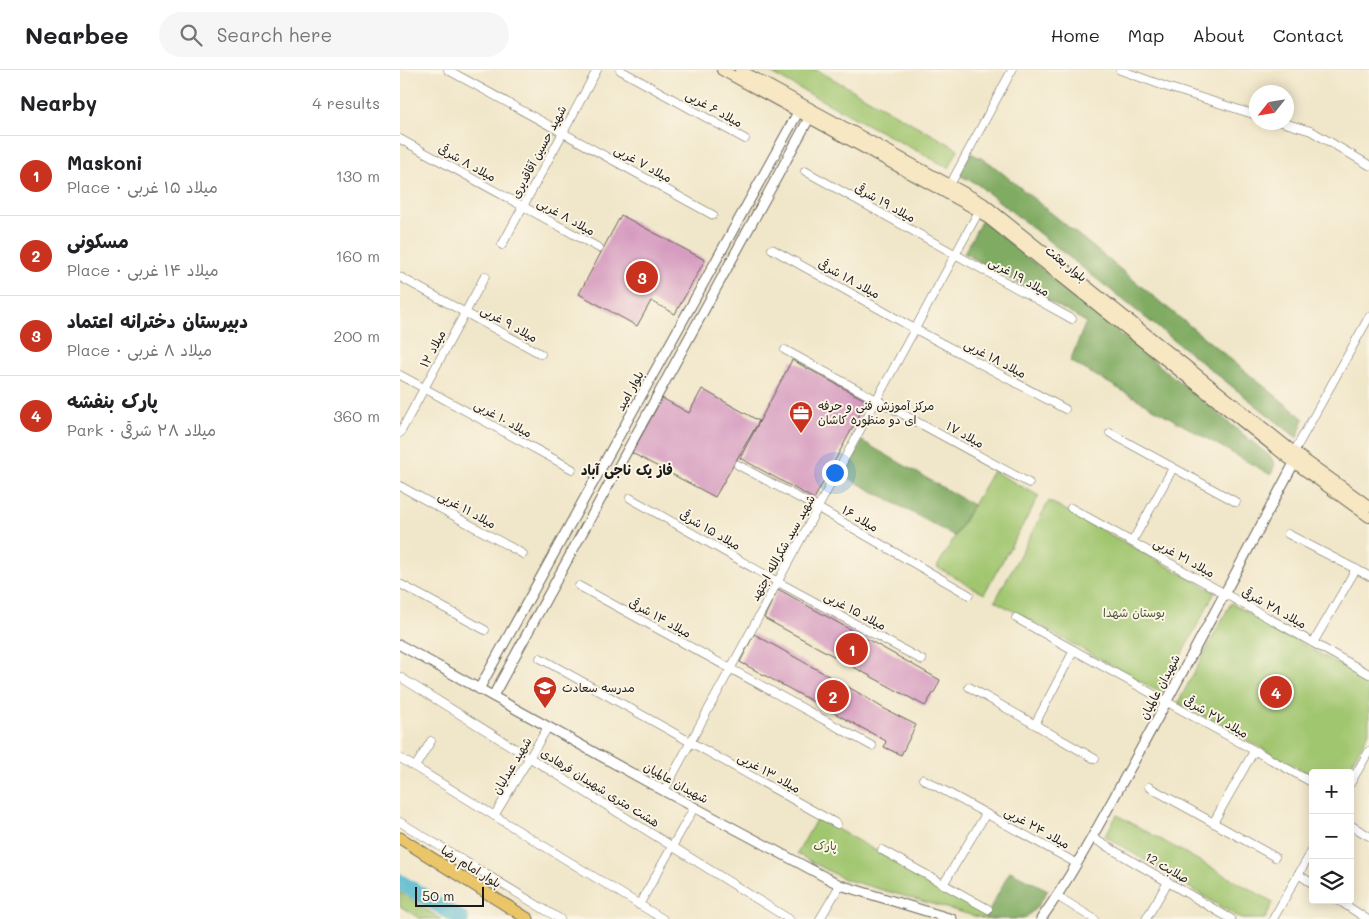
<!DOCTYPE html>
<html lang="en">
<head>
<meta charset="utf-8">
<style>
	:root { --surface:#fff; --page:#f6f6f6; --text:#202124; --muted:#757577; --line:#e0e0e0; --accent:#c8321e }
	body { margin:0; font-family:Mali,"Playpen Sans Arabic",sans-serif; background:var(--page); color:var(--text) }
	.controls { position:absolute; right:15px; bottom:15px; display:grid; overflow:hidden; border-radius:5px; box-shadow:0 2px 12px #0003 }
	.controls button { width:45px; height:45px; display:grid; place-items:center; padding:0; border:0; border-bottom:1px solid var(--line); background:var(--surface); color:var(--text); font:25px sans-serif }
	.compass { position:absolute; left:849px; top:15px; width:45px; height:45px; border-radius:50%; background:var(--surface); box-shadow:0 2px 12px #0003; rotate:239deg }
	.scale { position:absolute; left:15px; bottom:12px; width:69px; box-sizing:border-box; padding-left:5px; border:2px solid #1c1c1c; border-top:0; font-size:14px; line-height:18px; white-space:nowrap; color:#1c1c1c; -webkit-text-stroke:4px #fcf5e5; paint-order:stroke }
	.you { position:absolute; left:434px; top:402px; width:18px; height:18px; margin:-12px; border:4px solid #fff; border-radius:50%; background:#1a73e8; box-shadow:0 0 0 8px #1a73e833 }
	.badge { display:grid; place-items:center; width:32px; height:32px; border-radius:50%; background:var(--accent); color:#fff; font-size:16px; font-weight:700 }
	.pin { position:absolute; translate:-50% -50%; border:2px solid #fff; box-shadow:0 1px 5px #0006 }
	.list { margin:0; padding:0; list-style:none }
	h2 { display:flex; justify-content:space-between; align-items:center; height:65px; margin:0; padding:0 20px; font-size:21px }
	h2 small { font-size:16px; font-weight:400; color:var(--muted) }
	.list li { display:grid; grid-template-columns:32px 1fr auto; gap:15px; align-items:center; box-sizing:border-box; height:80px; padding:0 20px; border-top:1px solid var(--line) }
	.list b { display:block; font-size:19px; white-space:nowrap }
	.list p { margin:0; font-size:16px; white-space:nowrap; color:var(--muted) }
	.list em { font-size:16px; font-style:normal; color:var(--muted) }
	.icon { flex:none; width:28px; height:28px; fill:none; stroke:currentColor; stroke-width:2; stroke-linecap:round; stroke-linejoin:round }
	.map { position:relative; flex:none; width:969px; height:849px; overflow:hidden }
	header { display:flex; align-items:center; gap:30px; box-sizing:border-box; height:70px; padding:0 25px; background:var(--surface); border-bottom:1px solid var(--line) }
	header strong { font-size:24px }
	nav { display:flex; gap:28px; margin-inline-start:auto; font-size:18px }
	.search { width:350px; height:45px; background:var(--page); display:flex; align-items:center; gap:12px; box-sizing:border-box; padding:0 18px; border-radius:28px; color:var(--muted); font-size:19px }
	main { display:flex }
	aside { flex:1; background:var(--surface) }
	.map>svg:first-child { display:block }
</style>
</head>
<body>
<header>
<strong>Nearbee</strong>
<div class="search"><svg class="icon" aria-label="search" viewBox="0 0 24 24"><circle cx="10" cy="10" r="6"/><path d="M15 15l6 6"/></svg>Search here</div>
<nav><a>Home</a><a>Map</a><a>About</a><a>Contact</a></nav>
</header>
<main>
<aside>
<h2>Nearby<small>4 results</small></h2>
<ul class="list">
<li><span class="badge">1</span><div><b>Maskoni</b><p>Place · میلاد ۱۵ غربی</p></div><em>130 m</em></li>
<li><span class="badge">2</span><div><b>مسکونی</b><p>Place · میلاد ۱۴ غربی</p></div><em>160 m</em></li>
<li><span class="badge">3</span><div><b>دبیرستان دخترانه اعتماد</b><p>Place · میلاد ۸ غربی</p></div><em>200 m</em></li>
<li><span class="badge">4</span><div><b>پارک بنفشه</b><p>Park · میلاد ۲۸ شرقی</p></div><em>360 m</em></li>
</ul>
</aside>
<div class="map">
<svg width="969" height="849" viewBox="0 0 969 849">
	<rect width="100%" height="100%" fill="#fcf5e5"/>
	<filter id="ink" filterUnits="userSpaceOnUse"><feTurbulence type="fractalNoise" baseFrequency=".02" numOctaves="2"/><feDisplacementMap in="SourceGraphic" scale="10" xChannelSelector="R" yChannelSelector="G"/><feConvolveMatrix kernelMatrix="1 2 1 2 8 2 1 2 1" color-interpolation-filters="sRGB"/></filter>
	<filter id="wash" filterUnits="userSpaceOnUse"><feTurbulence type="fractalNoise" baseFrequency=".0096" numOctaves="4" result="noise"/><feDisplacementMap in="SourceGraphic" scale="20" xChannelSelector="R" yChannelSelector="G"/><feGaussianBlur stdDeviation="1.12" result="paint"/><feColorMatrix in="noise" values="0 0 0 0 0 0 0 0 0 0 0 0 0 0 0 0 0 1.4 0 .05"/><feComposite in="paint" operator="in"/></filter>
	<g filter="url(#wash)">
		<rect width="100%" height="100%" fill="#f0e6c9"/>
		<g fill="#a1c670" stroke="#5e7146">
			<polygon points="365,0 417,0 558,79 549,98"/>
			<polygon points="593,401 639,426 584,524 537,497"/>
			<polygon points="649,431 815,522 761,623 595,531"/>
			<polygon points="831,533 969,612 969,662 946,703 913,703 913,706 778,633"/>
			<polygon points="717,745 873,832 865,849 841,849 705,766"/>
			<polygon points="417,748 588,843 585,849 444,809 397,784"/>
			<polygon points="0,822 41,849 20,849 0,836"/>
		</g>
		<g fill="#80ab62" stroke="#4e643f">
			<polygon points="571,83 590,93 904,349 897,368 577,114 559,105"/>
			<polygon points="582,150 871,387 875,394 871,405 670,291 686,252 564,183"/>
			<polygon points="462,371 573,435 555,466 443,405"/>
			<polygon points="610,801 648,820 638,836 624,849 585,849"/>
		</g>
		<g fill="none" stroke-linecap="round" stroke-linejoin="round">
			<polyline stroke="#4fb6ce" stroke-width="16" points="0,812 61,849"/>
		</g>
		<g id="blocks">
			<g fill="#d59abf">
				<polygon points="221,145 305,190 275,244 251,231 237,256 179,224"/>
				<polygon points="392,290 467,331 414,429 340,388"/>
				<polygon points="302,319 359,351 315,427 232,383 262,328 289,343"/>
				<polygon points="378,519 540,610 536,619 525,636 364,548"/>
				<polygon points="354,564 457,622 483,638 516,655 501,685 484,677 486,671 340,592"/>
			</g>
		</g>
	</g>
	<g filter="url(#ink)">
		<use href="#blocks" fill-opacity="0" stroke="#666359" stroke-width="1"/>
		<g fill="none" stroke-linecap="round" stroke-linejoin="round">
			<g stroke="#666359" stroke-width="9">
				<g id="minor">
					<polyline points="48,0 313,145"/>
					<polyline points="220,0 345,69"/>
					<polyline points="720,0 767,17 856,45"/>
					<polyline points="881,52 911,61 969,95"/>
					<polyline points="0,69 199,178"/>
					<polyline points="405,101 672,249"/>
					<polyline points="550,115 612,0"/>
					<polyline points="102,175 197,0"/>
					<polyline points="372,179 515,259 665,339"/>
					<polyline points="0,207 141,284"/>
					<polyline points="385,280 629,413"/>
					<polyline points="0,305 172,399"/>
					<polyline points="0,363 85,206"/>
					<polyline points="710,363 836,432"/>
					<polyline points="894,382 969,247"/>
					<polyline points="338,395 418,438 569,525"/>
					<polyline points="0,416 123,484"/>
					<polyline points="230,428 378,512 522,590"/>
					<polyline points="671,438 969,604"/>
					<polyline points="888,464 969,506"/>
					<polyline points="732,472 773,398"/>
					<polyline points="0,514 85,560"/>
					<polyline points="179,516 472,676"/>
					<polyline points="616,548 913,713"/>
					<polyline points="913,573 956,499"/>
					<polyline points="140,588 437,754"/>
					<polyline points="0,607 389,849"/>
					<polyline points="569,617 695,689"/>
					<polyline points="635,654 674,580"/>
					<polyline points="0,688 263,849"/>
					<polyline points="15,697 31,671"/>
					<polyline points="523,709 676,793"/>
					<polyline points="950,714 969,681"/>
					<polyline points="749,717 875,787"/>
					<polyline points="264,721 579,141"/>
					<polyline points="94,746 148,657"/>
					<polyline points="0,752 160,849"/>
					<polyline points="813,753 854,681"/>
					<polyline points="950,755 969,766"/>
					<polyline points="691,767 831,849"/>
					<polyline points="482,780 588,839"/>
					<polyline points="898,804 913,814"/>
					<polyline points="544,813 586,744"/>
					<polyline points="657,826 694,849"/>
					<polyline points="938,830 967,849"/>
					<polyline points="239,835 294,738"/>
					<polyline points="420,849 440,815"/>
					<polyline points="746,849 768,812"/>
					<polyline points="873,849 913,779"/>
				</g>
			</g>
			<g stroke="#666359" stroke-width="11">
				<g id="tertiary">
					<polyline points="0,575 264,721 440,815 552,849"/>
					<polyline points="79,619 401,37"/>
					<polyline points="93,626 412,43"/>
					<path d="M641,849c35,-49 63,-104 92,-156 55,-100 108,-200 161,-300"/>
				</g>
			</g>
			<g stroke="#666359" stroke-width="12">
				<g id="secondary">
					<polyline points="322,0 579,141 889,389 969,447"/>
					<polyline points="340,0 583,133 894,382 969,436"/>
				</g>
			</g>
			<g stroke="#666359" stroke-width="13">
				<polyline id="primary" points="0,768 128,849"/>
			</g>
			<use href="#minor" stroke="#fff" stroke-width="8"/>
			<use href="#tertiary" stroke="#fff" stroke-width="9"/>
			<use href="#secondary" stroke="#f7e8c3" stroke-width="10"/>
			<use href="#primary" stroke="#ebc669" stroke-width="11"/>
		</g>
	</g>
	<defs>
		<g id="office-pin" transform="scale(1.25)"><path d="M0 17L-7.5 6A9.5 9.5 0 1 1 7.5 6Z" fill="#c8321e" stroke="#fcf5e5"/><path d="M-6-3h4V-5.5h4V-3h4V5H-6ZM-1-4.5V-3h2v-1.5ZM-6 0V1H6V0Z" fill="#fff"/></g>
		<g id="school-pin" transform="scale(1.25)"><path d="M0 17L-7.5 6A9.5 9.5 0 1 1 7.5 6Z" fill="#c8321e" stroke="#fcf5e5"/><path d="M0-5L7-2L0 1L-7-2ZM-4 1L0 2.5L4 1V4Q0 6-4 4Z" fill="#fff"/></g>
	</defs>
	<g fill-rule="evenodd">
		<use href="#office-pin" x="401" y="343"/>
		<use href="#school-pin" x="145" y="618"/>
	</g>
	<g text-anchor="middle" stroke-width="4" stroke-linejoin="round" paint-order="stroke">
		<g font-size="12" fill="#1c1c1c" stroke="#fcf5e5">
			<text transform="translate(314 39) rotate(29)" y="4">میلاد ۶ غربی</text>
			<text transform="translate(139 82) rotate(-62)" y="4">شهید حسین آقاقدیری</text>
			<text transform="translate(67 93) rotate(29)" y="4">میلاد ۸ شرقی</text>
			<text transform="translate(243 94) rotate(29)" y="4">میلاد ۷ غربی</text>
			<text transform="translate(485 133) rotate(29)" y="4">میلاد ۱۹ شرقی</text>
			<text transform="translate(166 147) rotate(29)" y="4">میلاد ۸ غربی</text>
			<text transform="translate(666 194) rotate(39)" y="4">بلوار بعثت</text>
			<text transform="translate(619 207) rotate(29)" y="4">میلاد ۱۹ غربی</text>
			<text transform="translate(449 209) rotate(29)" y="4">میلاد ۱۸ شرقی</text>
			<text transform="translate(109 254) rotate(29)" y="4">میلاد ۹ غربی</text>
			<text transform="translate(33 279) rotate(-62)" y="4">میلاد ۱۲</text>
			<text transform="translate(595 289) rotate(28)" y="4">میلاد ۱۸ غربی</text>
			<text transform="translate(230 321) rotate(-61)" y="4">بلوار امید</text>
			<text transform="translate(103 349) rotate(29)" y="4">میلاد ۱۰ غربی</text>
			<text transform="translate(565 365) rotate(29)" y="4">میلاد ۱۷</text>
			<text transform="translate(67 440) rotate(29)" y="4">میلاد ۱۱ غربی</text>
			<text transform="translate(460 449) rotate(30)" y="4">میلاد ۱۶</text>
			<text transform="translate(310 460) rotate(30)" y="4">میلاد ۱۵ شرقی</text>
			<text transform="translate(383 478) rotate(-61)" y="4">شهید سید شکرالله اجتهد</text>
			<text transform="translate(784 488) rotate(29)" y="4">میلاد ۲۱ غربی</text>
			<text transform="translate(874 538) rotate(29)" y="4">میلاد ۲۸ شرقی</text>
			<text transform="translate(455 541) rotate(28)" y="4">میلاد ۱۵ غربی</text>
			<text transform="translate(260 548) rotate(29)" y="4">میلاد ۱۴ شرقی</text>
			<text transform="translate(760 617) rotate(-62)" y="4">شهیدان عالمیان</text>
			<text transform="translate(816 647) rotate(30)" y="4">میلاد ۲۷ شرقی</text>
			<text transform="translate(112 696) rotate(-59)" y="4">شهید عبدلیان</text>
			<text transform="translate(369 703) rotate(29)" y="4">میلاد ۱۳ غربی</text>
			<text transform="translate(276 713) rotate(29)" y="4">شهیدان عالمیان</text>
			<text transform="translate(200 718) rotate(32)" y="4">هشت متری شهیدان فرهادی</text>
			<text transform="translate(637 758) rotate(29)" y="4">میلاد ۲۴ غربی</text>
			<text transform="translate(71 797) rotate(32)" y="4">بلوار امام رضا</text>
			<text transform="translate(767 798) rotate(30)" y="4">صلابت 12</text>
		</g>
		<g font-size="12" fill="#1c1c1c" stroke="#fcf5e5" text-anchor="start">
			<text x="418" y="340">مرکز آموزش فنی و حرفه<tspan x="418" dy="14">ای دو منظوره کاشان</tspan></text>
			<text x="162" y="622">مدرسه سعادت</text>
		</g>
		<g font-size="12" fill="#4b5839" stroke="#fcf5e5">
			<text x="734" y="547">بوستان شهدا</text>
			<text x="425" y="780">پارک</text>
		</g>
		<g font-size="14" font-weight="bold" fill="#1c1c1c" stroke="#fcf5e5">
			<text x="227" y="405">فاز یک ناجی آباد</text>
		</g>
	</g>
</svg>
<div class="controls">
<button>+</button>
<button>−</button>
<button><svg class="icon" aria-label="layers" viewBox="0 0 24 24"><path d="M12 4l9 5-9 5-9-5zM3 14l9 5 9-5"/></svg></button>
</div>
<svg class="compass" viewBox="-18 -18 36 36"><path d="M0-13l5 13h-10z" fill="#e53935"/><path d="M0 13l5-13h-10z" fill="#757577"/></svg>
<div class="scale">50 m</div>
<div class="you"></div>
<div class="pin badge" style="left:452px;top:579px">1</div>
<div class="pin badge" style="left:433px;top:626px">2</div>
<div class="pin badge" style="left:242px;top:207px">3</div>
<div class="pin badge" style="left:876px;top:622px">4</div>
</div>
</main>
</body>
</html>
